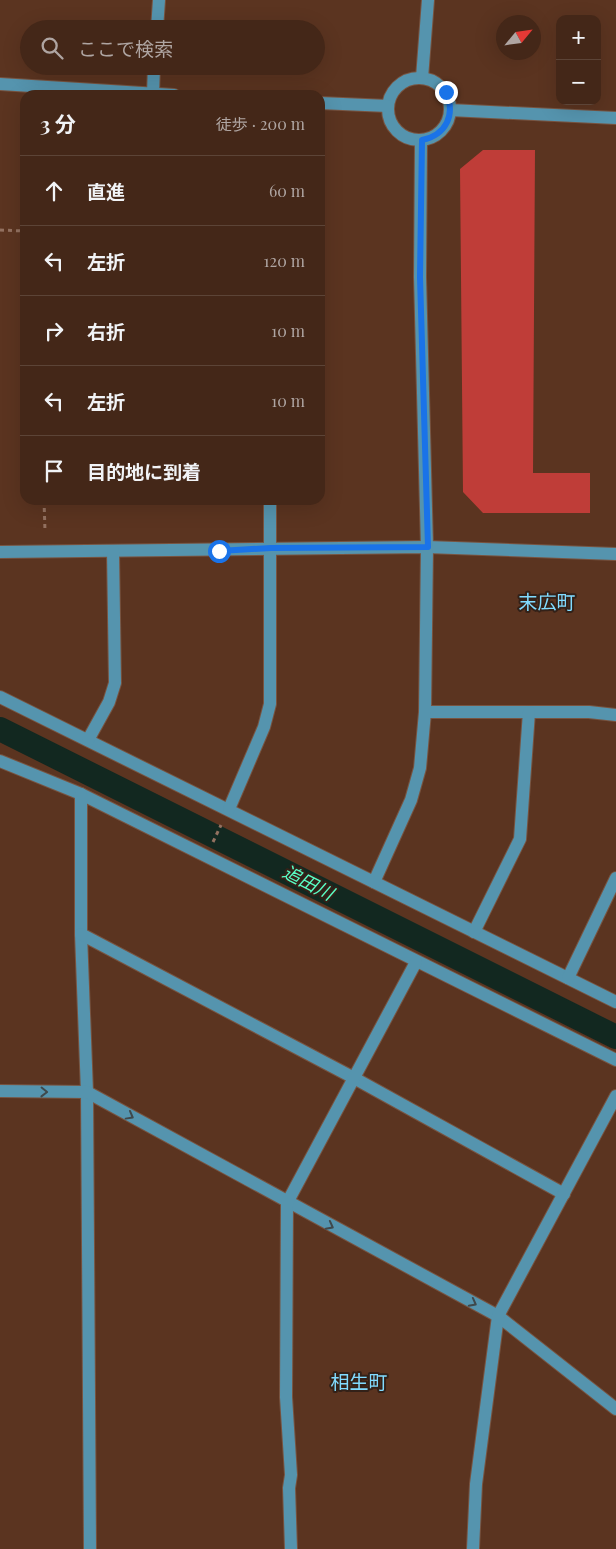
<!DOCTYPE html>
<html lang="ja">
<head>
<meta charset="utf-8">
<style>
	:root { --surface:#442718; --page:#4b2f21; --text:#f1f3f6; --muted:#afa5a2; --line:#5c4437 }
	body { margin:0; font-family:"Playfair Display","Noto Sans JP",serif; background:var(--page); color:var(--text) }
	.controls { position:absolute; right:15px; top:15px; display:grid; overflow:hidden; border-radius:10px; box-shadow:0 5px 20px #0002 }
	.controls button { width:45px; height:45px; display:grid; place-items:center; padding:0; border:0; border-bottom:1px solid var(--line); background:var(--surface); color:var(--text); font:25px sans-serif }
	.compass { position:absolute; left:496px; top:15px; width:45px; height:45px; border-radius:50%; background:var(--surface); box-shadow:0 5px 20px #0002; rotate:61deg }
	.stop { position:absolute; width:15px; height:15px; margin:-11px; border:4px solid #1a73e8; border-radius:50%; background:#fff }
	.stop.end { background:#1a73e8; border-color:#fff; box-shadow:0 1px 5px #0008 }
	.list { margin:0; padding:0; list-style:none }
	h2 { display:flex; justify-content:space-between; align-items:center; height:65px; margin:0; padding:0 20px; font-size:21px }
	h2 small { font-size:16px; font-weight:400; color:var(--muted) }
	.list li { display:grid; grid-template-columns:32px 1fr auto; gap:15px; align-items:center; box-sizing:border-box; height:70px; padding:0 20px; border-top:1px solid var(--line) }
	.list b { display:block; font-size:19px; white-space:nowrap }
	.list em { font-size:16px; font-style:normal; color:var(--muted) }
	.icon { flex:none; width:28px; height:28px; fill:none; stroke:currentColor; stroke-width:2; stroke-linecap:round; stroke-linejoin:round }
	.map { position:relative; flex:none; width:616px; height:1549px; overflow:hidden }
	.search { position:absolute; background:var(--surface); box-shadow:0 5px 20px #0002; left:20px; top:20px; width:305px; height:55px; display:flex; align-items:center; gap:12px; box-sizing:border-box; padding:0 18px; border-radius:28px; color:var(--muted); font-size:19px }
	.panel { position:absolute; background:var(--surface); box-shadow:0 5px 20px #0002; left:20px; top:90px; width:305px; height:415px; border-radius:15px }
	.map>svg:first-child { display:block }
</style>
</head>
<body>
<div class="map">
<svg width="616" height="1549" viewBox="0 0 616 1549">
	<rect width="100%" height="100%" fill="#5b3420"/>
	<g fill="none" stroke-linecap="round" stroke-linejoin="round">
		<polyline stroke="#122820" stroke-width="24" points="0,729 616,1037"/>
	</g>
	<polygon fill="#bf3d38" points="483,150 535,150 533,473 590,473 590,513 483,513 463,492 460,169"/>
	<g fill="none" stroke-linecap="round" stroke-linejoin="round">
		<g stroke="#785441" stroke-width="14">
			<g id="minor">
				<polyline points="157,29 159,0"/>
				<circle cx="419" cy="109" r="31"/>
				<polyline points="422,78 428,0"/>
				<polyline points="0,84 174,95"/>
				<polyline points="153,94 154,66"/>
				<polyline points="320,103 388,106"/>
				<polyline points="450,110 616,118"/>
				<polyline points="0,552 427,547 616,554"/>
				<polyline points="0,697 616,1002"/>
				<polyline points="425,712 589,712 616,715"/>
				<polyline points="88,740 109,702 115,683 113,551"/>
				<polyline points="0,761 81,794 616,1060"/>
				<polyline points="81,794 81,934 87,1092 90,1549"/>
				<polyline points="229,809 264,727 270,704 270,500"/>
				<polyline points="374,882 411,800 420,768 425,712 427,547 420,277 421,140"/>
				<polyline points="474,932 520,839 529,712"/>
				<polyline points="81,934 354,1078 564,1194"/>
				<polyline points="568,978 616,878"/>
				<polyline points="0,1091 87,1092 498,1316 616,1409"/>
				<polyline points="291,1549 289,1488 291,1475 286,1397 287,1203 416,962"/>
				<polyline points="473,1549 476,1484 498,1316 616,1096"/>
			</g>
		</g>
		<g stroke="#937160" stroke-width="3" stroke-dasharray="4 4" stroke-linecap="butt">
			<polyline points="0,230 25,231"/>
			<polyline points="44,500 45,531"/>
			<polyline points="213,842 221,825"/>
		</g>
		<use href="#minor" stroke="#5594ae" stroke-width="12"/>
	</g>
	<defs><path id="oneway-chevron" d="M-2-3.5L2.5 0L-2 3.5" fill="none" stroke-width="1.6" stroke-linecap="round" stroke-linejoin="round" transform="scale(1.25)"/></defs>
	<g stroke="#3f494c">
		<use href="#oneway-chevron" transform="translate(44 1092) rotate(1)"/>
		<use href="#oneway-chevron" transform="translate(130 1116) rotate(29)"/>
		<use href="#oneway-chevron" transform="translate(330 1226) rotate(28)"/>
		<use href="#oneway-chevron" transform="translate(473 1303) rotate(28)"/>
	</g>
	<g fill="none" stroke-linecap="round" stroke-linejoin="round">
		<path stroke="#1a73e8" stroke-width="6" d="M219,551l52,-3 157,-1 -8,-270 2,-137c24,-5 34,-25 24,-48"/>
	</g>
	<g text-anchor="middle" stroke-width="4" stroke-linejoin="round" paint-order="stroke">
		<g font-size="18" font-style="italic" fill="#59fdc5" stroke="#332118">
			<text transform="translate(308 883) rotate(27)" y="6">追田川</text>
		</g>
		<g font-size="19" fill="#81dbff" stroke="#332118">
			<text x="547" y="609">末広町</text>
			<text x="359" y="1389">相生町</text>
		</g>
	</g>
</svg>
<div class="controls">
<button>+</button>
<button>−</button>
</div>
<svg class="compass" viewBox="-18 -18 36 36"><path d="M0-13l5 13h-10z" fill="#e53935"/><path d="M0 13l5-13h-10z" fill="#afa5a2"/></svg>
<div class="stop" style="left:219px;top:551px"></div>
<div class="stop end" style="left:446px;top:92px"></div>
<div class="search"><svg class="icon" aria-label="search" viewBox="0 0 24 24"><circle cx="10" cy="10" r="6"/><path d="M15 15l6 6"/></svg>ここで検索</div>
<section class="panel">
<h2>3 分<small>徒歩 · 200 m</small></h2>
<ul class="list">
<li><svg class="icon" aria-label="ahead" viewBox="0 0 24 24"><path d="M12 20V5M6 11l6-6 6 6"/></svg><div><b>直進</b></div><em>60 m</em></li>
<li><svg class="icon" aria-label="left" viewBox="0 0 24 24"><path d="M17 20v-9H6M10 6l-5 5 5 5"/></svg><div><b>左折</b></div><em>120 m</em></li>
<li><svg class="icon" aria-label="right" viewBox="0 0 24 24"><path d="M7 20v-9h11M14 6l5 5-5 5"/></svg><div><b>右折</b></div><em>10 m</em></li>
<li><svg class="icon" aria-label="left" viewBox="0 0 24 24"><path d="M17 20v-9H6M10 6l-5 5 5 5"/></svg><div><b>左折</b></div><em>10 m</em></li>
<li><svg class="icon" aria-label="arrive" viewBox="0 0 24 24"><path d="M6 21V4h12l-3 4 3 4H6"/></svg><div><b>目的地に到着</b></div></li>
</ul>
</section>
</div>
</body>
</html>
